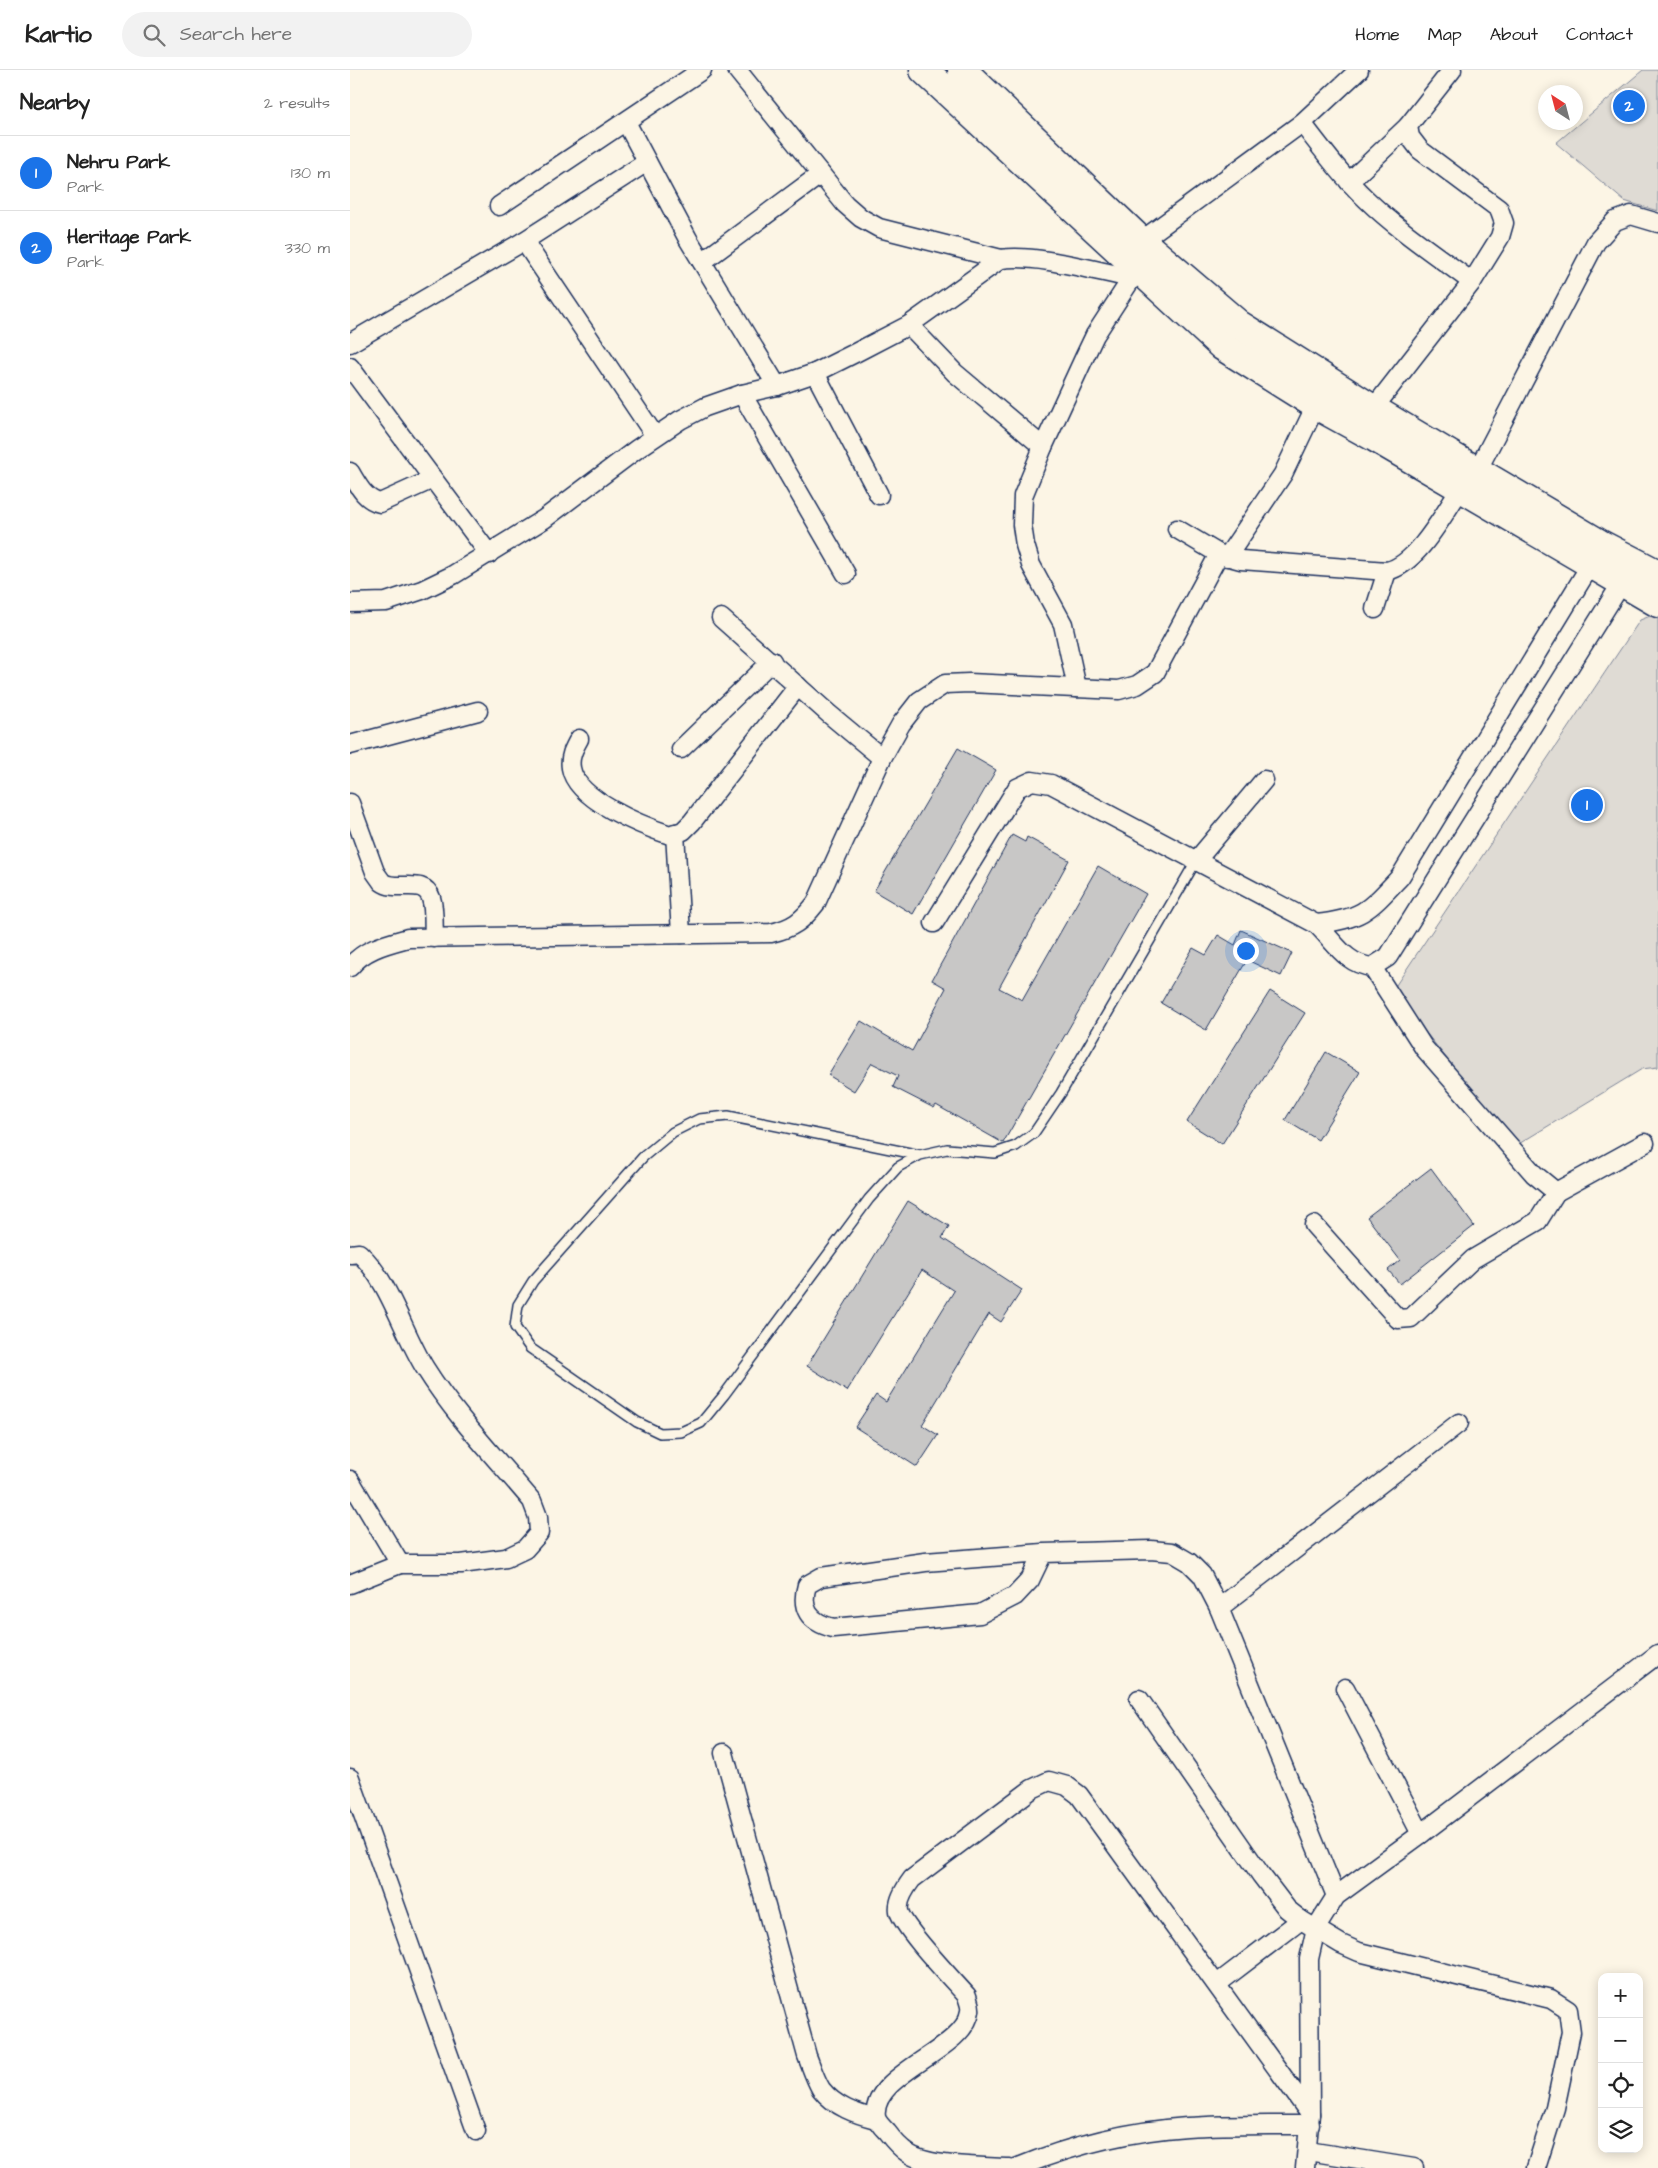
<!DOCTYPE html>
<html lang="en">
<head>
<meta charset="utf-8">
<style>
	:root { --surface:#fff; --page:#f2f2f2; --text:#222; --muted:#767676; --line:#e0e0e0; --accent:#1a73e8 }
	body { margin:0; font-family:"Architects Daughter",sans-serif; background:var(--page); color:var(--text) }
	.controls { position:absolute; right:15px; bottom:15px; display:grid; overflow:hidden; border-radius:10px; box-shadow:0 2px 12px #0003 }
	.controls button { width:45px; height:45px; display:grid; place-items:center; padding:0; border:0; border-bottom:1px solid var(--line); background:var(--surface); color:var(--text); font:25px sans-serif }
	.compass { position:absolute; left:1188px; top:15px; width:45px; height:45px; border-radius:50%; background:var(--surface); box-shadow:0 2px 12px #0003; rotate:324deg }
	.you { position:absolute; left:895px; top:880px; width:18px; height:18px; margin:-12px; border:4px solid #fff; border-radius:50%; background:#1a73e8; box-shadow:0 0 0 8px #1a73e833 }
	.badge { display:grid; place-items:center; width:32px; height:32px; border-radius:50%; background:var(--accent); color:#fff; font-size:16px; font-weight:700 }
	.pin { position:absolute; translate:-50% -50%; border:2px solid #fff; box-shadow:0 1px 5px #0006 }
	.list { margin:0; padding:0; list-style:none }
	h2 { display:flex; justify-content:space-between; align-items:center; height:65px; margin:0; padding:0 20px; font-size:21px }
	h2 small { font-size:16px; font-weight:400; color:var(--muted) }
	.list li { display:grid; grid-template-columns:32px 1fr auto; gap:15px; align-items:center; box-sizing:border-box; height:75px; padding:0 20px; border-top:1px solid var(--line) }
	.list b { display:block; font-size:19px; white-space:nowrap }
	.list p { margin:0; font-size:16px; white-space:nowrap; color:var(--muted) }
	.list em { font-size:16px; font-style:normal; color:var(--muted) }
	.icon { flex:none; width:28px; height:28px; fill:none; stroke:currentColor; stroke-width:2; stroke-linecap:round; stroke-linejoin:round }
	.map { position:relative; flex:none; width:1308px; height:2098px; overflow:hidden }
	header { display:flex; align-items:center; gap:30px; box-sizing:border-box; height:70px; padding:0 25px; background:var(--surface); border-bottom:1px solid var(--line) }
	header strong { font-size:24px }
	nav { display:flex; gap:28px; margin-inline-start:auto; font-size:18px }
	.search { width:350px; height:45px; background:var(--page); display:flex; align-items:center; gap:12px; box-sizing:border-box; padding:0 18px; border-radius:28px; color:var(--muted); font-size:19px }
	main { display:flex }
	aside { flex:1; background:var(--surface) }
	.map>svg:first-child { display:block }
</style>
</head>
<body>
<header>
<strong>Kartio</strong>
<div class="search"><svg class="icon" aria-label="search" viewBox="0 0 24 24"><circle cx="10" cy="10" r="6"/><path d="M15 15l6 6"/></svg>Search here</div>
<nav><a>Home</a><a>Map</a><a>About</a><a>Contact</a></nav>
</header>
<main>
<aside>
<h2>Nearby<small>2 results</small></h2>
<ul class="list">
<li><span class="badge">1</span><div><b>Nehru Park</b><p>Park</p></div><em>130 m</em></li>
<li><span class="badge">2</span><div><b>Heritage Park</b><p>Park</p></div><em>330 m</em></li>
</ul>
</aside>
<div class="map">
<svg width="1308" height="2098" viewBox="0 0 1308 2098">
	<rect width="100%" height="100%" fill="#fcf5e5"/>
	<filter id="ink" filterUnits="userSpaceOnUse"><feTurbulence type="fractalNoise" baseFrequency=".02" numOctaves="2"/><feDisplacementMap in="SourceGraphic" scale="10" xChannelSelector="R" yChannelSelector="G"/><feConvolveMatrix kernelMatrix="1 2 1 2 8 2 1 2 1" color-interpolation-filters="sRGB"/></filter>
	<g filter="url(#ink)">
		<g fill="#dfdbd4" stroke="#7d8599">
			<polygon points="1293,0 1308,0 1308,141 1274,131 1206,73"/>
			<polygon points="1308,543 1308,997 1292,999 1167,1075 1042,921 1290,550"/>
		</g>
		<g fill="#c8c7c6" stroke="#1b2f5e">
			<polygon points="608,678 646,700 563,844 524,821"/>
			<polygon points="662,765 675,772 677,767 719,790 649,918 672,930 748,796 796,824 653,1073 586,1035 584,1038 543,1017 548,1006 522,993 504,1021 478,1005 511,951 562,981 596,918 582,910"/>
			<polygon points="891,860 942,883 931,906 897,890 856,960 811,933 843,878 856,885 868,865 885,875"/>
			<polygon points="920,921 955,943 872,1074 837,1052"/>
			<polygon points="976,982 1010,1002 968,1070 935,1050"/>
			<polygon points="1081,1098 1124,1156 1050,1214 1038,1200 1050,1190 1017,1147"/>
			<polygon points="558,1131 599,1156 592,1168 672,1220 651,1252 639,1244 572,1355 588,1365 567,1397 505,1357 526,1325 536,1332 604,1221 572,1200 497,1321 457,1296"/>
		</g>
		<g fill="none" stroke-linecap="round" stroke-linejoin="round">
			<g stroke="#1b2f5e" stroke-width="12">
				<polyline id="service" points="570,1085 378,1046 349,1049 323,1062 293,1087 183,1211 168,1235 165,1257 180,1278 287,1352 310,1363 331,1362 351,1353 374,1325 519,1129 548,1097 570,1085 597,1079 645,1083 666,1076 684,1063 711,1023 846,791"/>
			</g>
			<g stroke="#1b2f5e" stroke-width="21">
				<g id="minor">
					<polyline points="387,0 495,134 511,148 529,158 651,189"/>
					<polyline points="276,52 338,169 427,316"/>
					<path d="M952,53c20,26 40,53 64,76 32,31 70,56 106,83"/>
					<polyline points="999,112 1058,56"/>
					<polyline points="149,136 352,0"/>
					<polyline points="174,171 305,366"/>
					<polyline points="791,171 952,53 1009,0"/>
					<polyline points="352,192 471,104"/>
					<polyline points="559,255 605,303 693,377"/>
					<polyline points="0,273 174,171 297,92"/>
					<polyline points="0,297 139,484"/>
					<polyline points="465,303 529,425"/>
					<polyline points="392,324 496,504"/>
					<polyline points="1023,339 1122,212 1150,167 1154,153 1149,139 1070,80 1060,67 1058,56 1102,0"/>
					<polyline points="1127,401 1246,172 1265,151 1281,145 1308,153"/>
					<path d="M0,402c8,13 15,28 30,31l53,-24"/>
					<path d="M827,459l42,25 22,6 146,11c30,-6 58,-59 74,-83"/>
					<polyline points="877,487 933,404 966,335"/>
					<path d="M0,533l36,-1 36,-12 31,-15 91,-56 93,-70 43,-29 25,-13 37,-13 35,-8 38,-13 42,-21 52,-27 92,-66c36,-5 94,12 131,19l7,-8"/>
					<polyline points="1025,539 1037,501"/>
					<polyline points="371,548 479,644 532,688"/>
					<polyline points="727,618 713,554 681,495 675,475 672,455 673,426 693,377 735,286 745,265 782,208"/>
					<path d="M229,669c-5,9 -10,18 -8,29 5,32 72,58 99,67l13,-4 9,-9 106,-136"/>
					<polyline points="0,675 128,641"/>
					<polyline points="331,679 422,591"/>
					<path d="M0,733l25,69c2,3 5,7 7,10 14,11 42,-6 49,16 4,12 2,28 3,40"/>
					<polyline points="325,763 331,864"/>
					<polyline points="846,791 914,710"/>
					<path d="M584,853l83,-135 15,-7 19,3 265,140c19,18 29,40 56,43l16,-10 240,-384"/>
					<path d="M966,854c47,-5 53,-14 84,-47l196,-321"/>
					<path d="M0,897c14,-18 36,-23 58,-29l363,-5c22,-5 31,-12 45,-30l66,-145 19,-34 18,-23 26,-17 24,-1 150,7 18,-5 18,-12 64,-119"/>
					<polyline points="1022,897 1074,978 1184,1104 1206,1122 1295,1073"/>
					<polyline points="964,1155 1048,1249 1061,1248 1123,1189 1188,1151 1206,1122"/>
					<path d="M0,1184l9,-1c30,27 44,80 66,115 30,48 71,90 107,133l6,16 1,16 -14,16 -19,9 -45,6h-61l-50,20"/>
					<polyline points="0,1410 50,1494"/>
					<path d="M693,1483l-13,27 -15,16 -35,18 -147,14c-24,-6 -33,-19 -26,-43l14,-8 104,-15 118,-9 108,-3 21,2 17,10 13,13 17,33 117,288"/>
					<polyline points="869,1538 1109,1353"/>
					<polyline points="995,1618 1071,1764"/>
					<polyline points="789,1629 911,1805 937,1839 951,1850 991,1874 1009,1882 1201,1929 1218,1940 1221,1962 1205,2038 1186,2098"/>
					<path d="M374,1683l83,303c4,10 8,23 14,33 14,18 35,25 55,30"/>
					<polyline points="0,1708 126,2061"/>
					<polyline points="867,1914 951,1850"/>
					<polyline points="958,2081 1064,2098"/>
					<path d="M660,2098c-25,-1 -81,-1 -101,-14 -9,-6 -16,-14 -22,-22 -4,-4 -10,-10 -11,-15 -6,-44 89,-66 94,-106 1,-5 -2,-11 -3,-15 -14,-16 -64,-68 -68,-85 -2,-11 7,-24 13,-32l120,-90 17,-8 18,5 12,9 231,319"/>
					<path d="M666,2098c54,-22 112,-37 171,-41 41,-3 82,-2 123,-2"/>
					<polyline points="955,2098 960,2044 959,1889 966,1858 986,1826 1071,1764 1308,1584"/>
				</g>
			</g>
			<g stroke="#1b2f5e" stroke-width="31">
				<g id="primary">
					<polyline points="574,0 872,276 966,335 1024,367 1308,533"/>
					<polyline points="612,0 791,171 888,254 1023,339 1127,401 1252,475 1308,504"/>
				</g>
			</g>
			<use href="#service" stroke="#fcf5e5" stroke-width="9"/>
			<use href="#minor" stroke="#fcf5e5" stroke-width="18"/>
			<use href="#primary" stroke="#fcf5e5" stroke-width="28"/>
		</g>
	</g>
</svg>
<div class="controls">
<button>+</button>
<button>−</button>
<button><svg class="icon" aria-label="locate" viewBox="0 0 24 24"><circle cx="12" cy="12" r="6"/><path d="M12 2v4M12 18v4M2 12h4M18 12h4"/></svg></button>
<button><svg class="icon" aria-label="layers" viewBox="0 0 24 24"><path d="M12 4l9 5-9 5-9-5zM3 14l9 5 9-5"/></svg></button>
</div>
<svg class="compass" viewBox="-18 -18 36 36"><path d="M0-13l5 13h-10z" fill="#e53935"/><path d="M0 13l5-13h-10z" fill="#767676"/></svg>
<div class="you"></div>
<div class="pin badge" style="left:1237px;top:735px">1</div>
<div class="pin badge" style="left:1279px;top:36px">2</div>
</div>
</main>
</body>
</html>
